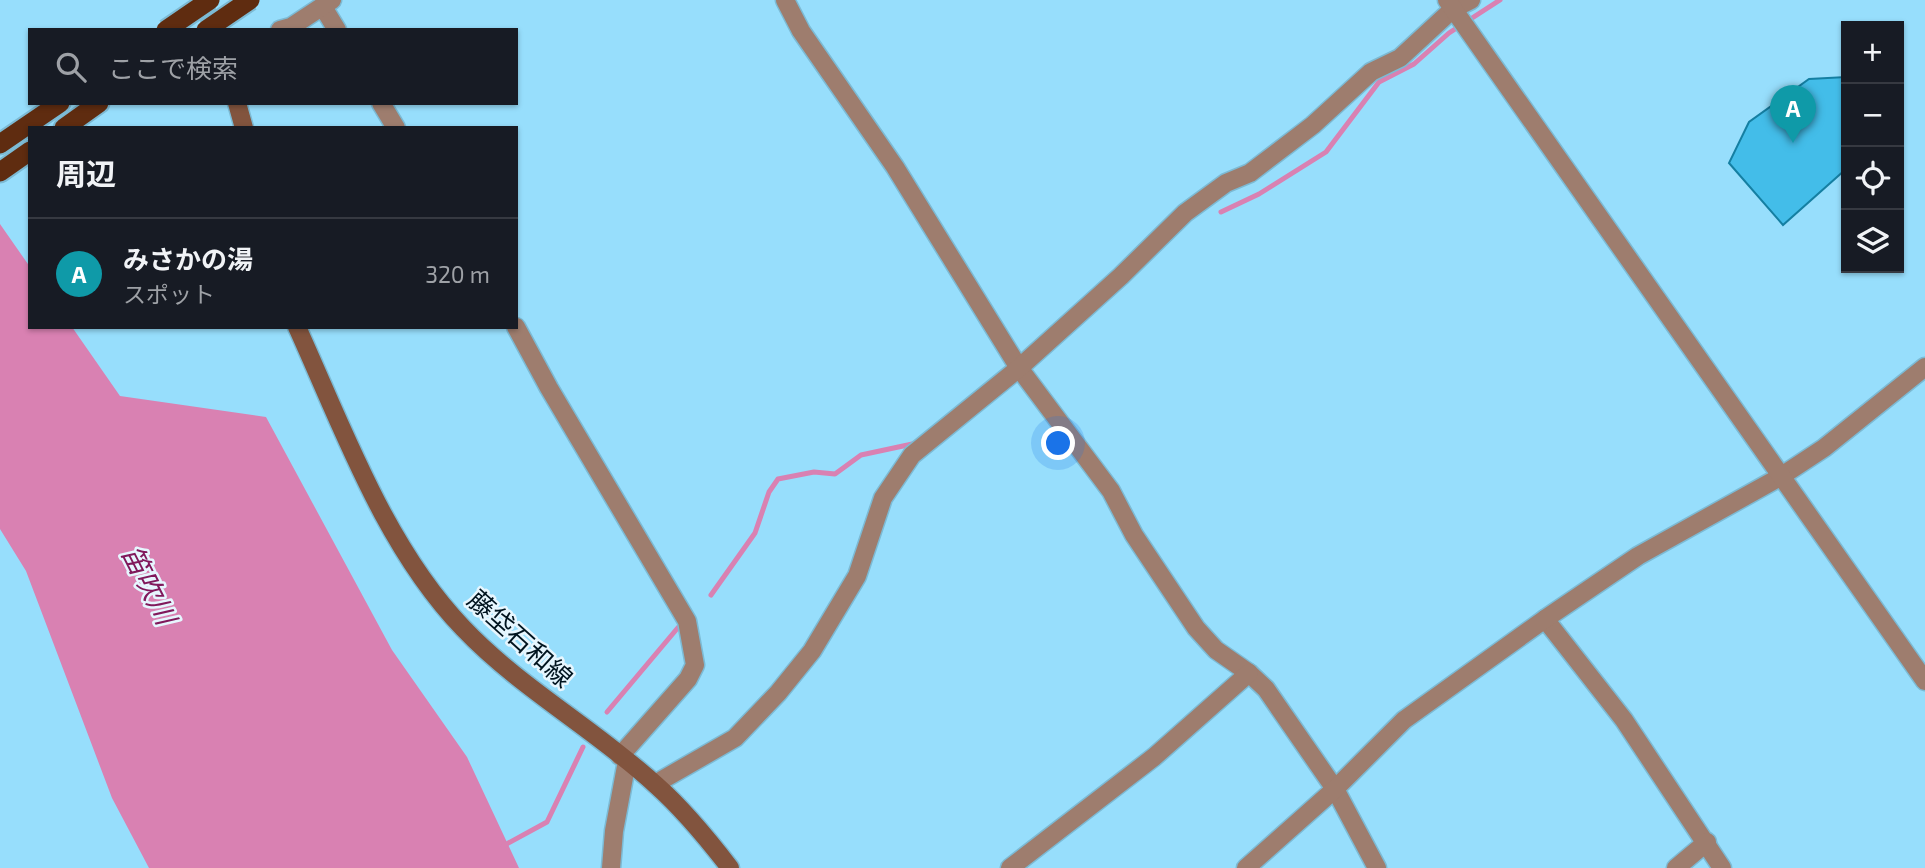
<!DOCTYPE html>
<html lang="ja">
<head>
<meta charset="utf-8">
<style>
	:root { --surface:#171b24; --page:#242831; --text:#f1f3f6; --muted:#9ea1a6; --line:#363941; --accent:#ea580c }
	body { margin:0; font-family:"Exo 2","Noto Sans JP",sans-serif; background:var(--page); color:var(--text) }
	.controls { position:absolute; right:21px; top:21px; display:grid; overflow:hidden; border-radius:0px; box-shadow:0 2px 5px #0004 }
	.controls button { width:63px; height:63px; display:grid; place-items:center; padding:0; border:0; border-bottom:2px solid var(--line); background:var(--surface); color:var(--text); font:35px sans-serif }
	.you { position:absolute; left:1059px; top:444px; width:24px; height:24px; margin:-18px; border:5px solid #fff; border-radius:50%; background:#1a73e8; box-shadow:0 0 0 10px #1a73e833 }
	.badge { display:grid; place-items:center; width:46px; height:46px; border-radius:50%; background:var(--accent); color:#fff; font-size:23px; font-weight:700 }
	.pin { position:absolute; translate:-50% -58px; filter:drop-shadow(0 2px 4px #0008) }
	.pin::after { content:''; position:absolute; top:37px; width:24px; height:21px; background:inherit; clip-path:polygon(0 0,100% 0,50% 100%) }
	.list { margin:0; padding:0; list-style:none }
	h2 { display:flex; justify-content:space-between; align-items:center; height:91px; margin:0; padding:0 28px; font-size:30px }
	h2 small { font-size:23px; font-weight:400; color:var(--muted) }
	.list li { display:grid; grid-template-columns:46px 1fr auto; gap:21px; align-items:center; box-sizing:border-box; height:112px; padding:0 28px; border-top:2px solid var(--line) }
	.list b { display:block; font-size:26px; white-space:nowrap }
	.list p { margin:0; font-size:23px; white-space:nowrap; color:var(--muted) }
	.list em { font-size:23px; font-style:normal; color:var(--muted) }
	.icon { flex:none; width:38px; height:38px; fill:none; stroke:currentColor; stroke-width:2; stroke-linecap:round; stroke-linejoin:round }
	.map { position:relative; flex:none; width:1925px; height:868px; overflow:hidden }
	.search { position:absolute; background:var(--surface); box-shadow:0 2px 5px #0004; left:28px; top:28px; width:490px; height:77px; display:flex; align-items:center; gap:18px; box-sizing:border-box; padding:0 24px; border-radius:0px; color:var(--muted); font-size:26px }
	.panel { position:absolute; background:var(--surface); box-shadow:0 2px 5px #0004; left:28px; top:126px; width:490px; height:203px; border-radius:0px }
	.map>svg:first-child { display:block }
</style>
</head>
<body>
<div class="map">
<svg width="1925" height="868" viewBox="0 0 1925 868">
	<rect width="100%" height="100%" fill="#97defc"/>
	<polygon fill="#d981b2" points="0,224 30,267 30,327 72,327 120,396 266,417 392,650 467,757 519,868 149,868 112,798 26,571 0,529"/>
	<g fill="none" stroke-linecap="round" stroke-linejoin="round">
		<g stroke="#d981b2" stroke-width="5">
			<polyline points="1221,212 1259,194 1326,152 1379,82 1414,64 1449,33 1500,0"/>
			<polyline points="711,595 755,533 769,492 778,479 814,472 835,474 861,455 917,443"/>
			<polyline points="607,712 681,624"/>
			<polyline points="503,846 547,822 583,747"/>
		</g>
	</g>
	<polygon fill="#43bde9" stroke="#157fa2" stroke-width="2" points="1846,77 1846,169 1783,225 1729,163 1749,122 1809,79"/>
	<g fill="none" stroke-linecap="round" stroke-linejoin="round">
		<g stroke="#7cbad4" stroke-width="21">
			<g id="minor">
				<polyline points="785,0 801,31 895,167 1019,368 1111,491 1134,535 1196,628 1216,650 1249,673 1266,689 1335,789 1377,868"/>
				<polyline points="323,7 337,30"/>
				<polyline points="280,30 291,27 332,0"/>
				<polyline points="381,103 396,128"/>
				<polyline points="516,327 549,388 687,621 695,665 688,679 620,756"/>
				<polyline points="1545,619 1624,720 1722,868"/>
				<polyline points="655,784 735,738 778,693 812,651 857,576 883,498 912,455 1019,368 1121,276 1185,213 1226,183 1250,173 1313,125 1371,72 1400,58 1453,9 1471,0"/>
				<polyline points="611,868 614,831 627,761"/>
				<polyline points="1010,868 1154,757 1249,673"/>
				<polyline points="1246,868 1335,789 1404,720 1545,619 1638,556 1780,477 1824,448 1925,367"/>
				<polyline points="1676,868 1707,842"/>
			</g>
		</g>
		<g stroke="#7cbad4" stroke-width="21">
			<polyline id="tertiary" points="1447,0 1925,681"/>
		</g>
		<g stroke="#7cbad4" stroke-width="21">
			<g id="secondary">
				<polyline points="237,103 244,128"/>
				<path d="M297,327c46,101 88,220 166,301 57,60 132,101 193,157 28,25 51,53 74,83"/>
			</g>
		</g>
		<g stroke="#7cbad4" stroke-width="23">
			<g id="trunk">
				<polyline points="64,128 99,103"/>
				<polyline points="0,144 60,103"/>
				<polyline points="0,172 30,151"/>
			</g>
		</g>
		<use href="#minor" stroke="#9e7d6e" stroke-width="18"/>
		<use href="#tertiary" stroke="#9e7d6e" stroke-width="18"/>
		<use href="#secondary" stroke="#82543e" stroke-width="18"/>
		<use href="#trunk" stroke="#5f2c10" stroke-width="19"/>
		<g stroke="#7cbad4" stroke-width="23" stroke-linecap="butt">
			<g id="trunk-bridge">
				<polyline points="166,30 210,0"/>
				<polyline points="206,30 250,0"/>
			</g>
		</g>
		<use href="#trunk-bridge" stroke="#5f2c10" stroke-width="19"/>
	</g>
	<g text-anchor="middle" stroke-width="5" stroke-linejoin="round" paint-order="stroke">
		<g font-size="26" fill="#00141f" stroke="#e6f6fe">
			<text transform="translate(520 639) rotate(42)" y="9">藤垈石和線</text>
		</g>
		<g font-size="28" font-style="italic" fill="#80185b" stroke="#e6f6fe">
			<text transform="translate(149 585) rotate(63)" y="10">笛吹川</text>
		</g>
	</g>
</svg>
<div class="controls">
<button>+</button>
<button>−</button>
<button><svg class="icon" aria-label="locate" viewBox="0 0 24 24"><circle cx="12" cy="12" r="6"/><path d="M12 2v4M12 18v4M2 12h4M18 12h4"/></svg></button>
<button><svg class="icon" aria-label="layers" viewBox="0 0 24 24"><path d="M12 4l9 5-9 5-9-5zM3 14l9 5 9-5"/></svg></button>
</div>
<div class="you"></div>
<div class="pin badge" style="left:1793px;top:143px;background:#0f9aa8">A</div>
<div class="search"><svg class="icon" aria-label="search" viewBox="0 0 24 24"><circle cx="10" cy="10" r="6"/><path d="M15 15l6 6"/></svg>ここで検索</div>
<section class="panel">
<h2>周辺<small></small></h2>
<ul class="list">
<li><span class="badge" style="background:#0f9aa8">A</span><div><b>みさかの湯</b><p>スポット</p></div><em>320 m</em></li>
</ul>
</section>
</div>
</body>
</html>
